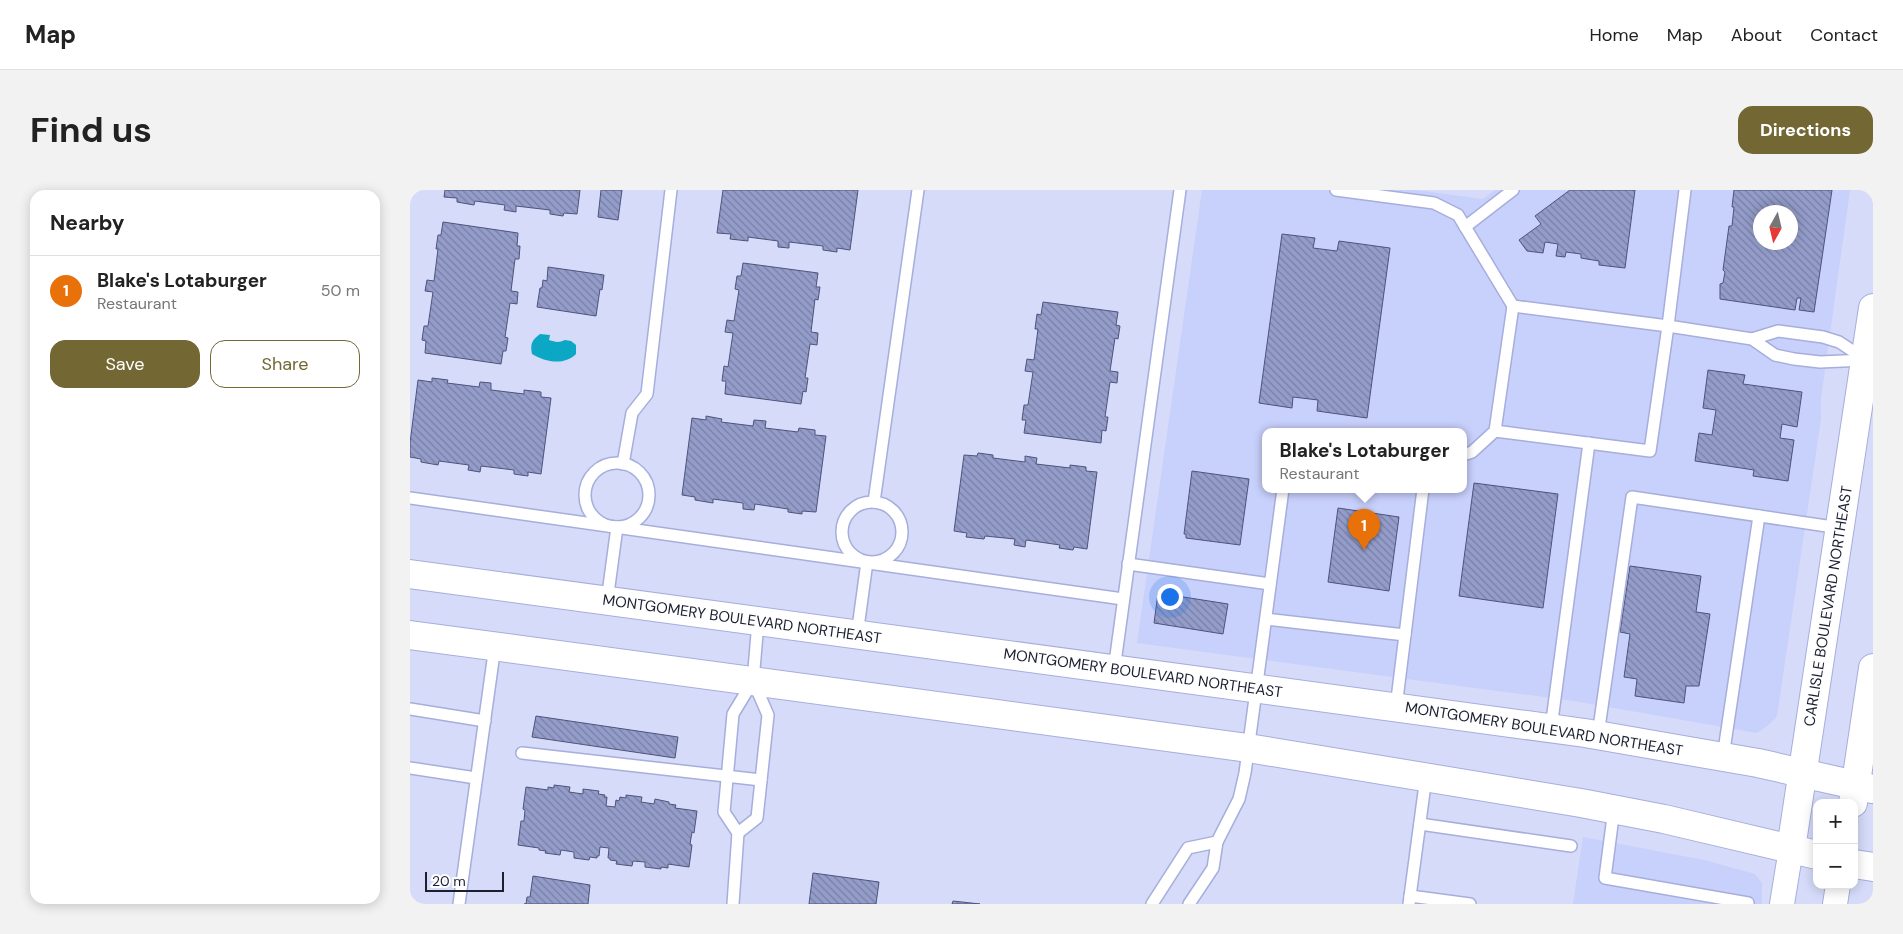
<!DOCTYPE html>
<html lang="en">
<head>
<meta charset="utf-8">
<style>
	:root { --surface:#fff; --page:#f2f2f2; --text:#222; --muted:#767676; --line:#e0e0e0; --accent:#736734 }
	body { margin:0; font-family:"DM Sans",sans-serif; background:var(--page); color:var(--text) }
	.controls { position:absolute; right:15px; bottom:15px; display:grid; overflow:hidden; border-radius:10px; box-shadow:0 2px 12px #0003 }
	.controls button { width:45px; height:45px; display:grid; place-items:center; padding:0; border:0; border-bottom:1px solid var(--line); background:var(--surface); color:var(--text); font:25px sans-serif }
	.compass { position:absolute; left:1343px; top:15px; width:45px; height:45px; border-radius:50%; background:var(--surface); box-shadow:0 2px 12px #0003; rotate:188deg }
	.scale { position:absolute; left:15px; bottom:12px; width:79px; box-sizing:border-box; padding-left:5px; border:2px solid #1c1f30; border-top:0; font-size:14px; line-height:18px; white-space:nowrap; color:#1c1f30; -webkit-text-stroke:4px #fefefe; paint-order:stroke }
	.you { position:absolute; left:759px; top:406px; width:18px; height:18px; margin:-12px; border:4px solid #fff; border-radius:50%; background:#1a73e8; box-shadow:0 0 0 8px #1a73e833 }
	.badge { display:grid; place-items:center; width:32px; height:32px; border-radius:50%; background:var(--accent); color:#fff; font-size:16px; font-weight:700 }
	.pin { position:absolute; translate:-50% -41px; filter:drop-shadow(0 1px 2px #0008) }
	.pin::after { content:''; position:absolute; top:26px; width:18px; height:15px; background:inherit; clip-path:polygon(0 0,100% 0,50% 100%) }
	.popup { position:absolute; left:852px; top:238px; width:205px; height:65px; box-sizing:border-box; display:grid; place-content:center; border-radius:10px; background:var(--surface); filter:drop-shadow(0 1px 4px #0005); font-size:16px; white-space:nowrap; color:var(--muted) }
	.popup b { font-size:19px; color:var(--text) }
	.popup::after { content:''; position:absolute; left:50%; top:100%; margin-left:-10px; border:10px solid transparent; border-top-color:var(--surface) }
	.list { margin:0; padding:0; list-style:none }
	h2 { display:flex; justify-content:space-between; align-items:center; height:65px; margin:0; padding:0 20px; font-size:21px }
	h2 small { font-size:16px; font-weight:400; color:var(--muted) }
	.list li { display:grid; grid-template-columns:32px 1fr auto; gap:15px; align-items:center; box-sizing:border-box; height:70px; padding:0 20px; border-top:1px solid var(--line) }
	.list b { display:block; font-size:19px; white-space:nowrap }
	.list p { margin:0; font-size:16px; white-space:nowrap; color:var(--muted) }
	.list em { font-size:16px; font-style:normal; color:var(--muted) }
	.actions { display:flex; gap:10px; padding:15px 20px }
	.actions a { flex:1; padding:11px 0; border:1px solid var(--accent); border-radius:15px; text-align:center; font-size:18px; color:var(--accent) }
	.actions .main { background:var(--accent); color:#fff }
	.map { position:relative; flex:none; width:1463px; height:714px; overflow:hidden; border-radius:15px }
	header { display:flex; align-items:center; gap:30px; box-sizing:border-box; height:70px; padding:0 25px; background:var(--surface); border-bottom:1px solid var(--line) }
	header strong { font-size:24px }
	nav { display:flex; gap:28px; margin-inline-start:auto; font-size:18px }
	.intro { display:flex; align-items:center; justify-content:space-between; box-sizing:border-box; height:120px; padding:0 30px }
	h1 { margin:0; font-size:35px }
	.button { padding:12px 22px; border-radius:15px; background:var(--accent); color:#fff; font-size:18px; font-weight:700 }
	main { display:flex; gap:30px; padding:0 30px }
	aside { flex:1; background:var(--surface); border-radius:15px; box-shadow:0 2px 12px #0003 }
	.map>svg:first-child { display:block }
</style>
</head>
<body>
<header>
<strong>Map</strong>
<nav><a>Home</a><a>Map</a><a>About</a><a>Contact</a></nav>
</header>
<div class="intro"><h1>Find us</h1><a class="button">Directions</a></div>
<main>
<aside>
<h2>Nearby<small></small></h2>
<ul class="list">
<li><span class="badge" style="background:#e8710a">1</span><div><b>Blake's Lotaburger</b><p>Restaurant</p></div><em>50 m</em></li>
</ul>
<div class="actions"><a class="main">Save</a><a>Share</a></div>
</aside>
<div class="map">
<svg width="1463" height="714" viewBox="0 0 1463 714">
	<defs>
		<pattern id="building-back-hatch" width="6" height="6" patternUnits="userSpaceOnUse" patternTransform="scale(1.25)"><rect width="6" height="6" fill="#949dca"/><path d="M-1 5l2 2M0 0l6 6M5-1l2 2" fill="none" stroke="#787fa4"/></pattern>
	</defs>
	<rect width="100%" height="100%" fill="#d5dbf8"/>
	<g fill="#c8d0fc" fill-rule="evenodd">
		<path d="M792,0h213l68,9 12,-9h355l-29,208v21l-44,297 -7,8 -13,9 -183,-32 -437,-58zM1350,22h30v30h-30zM855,241h198v58h-198z"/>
		<polygon points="1173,647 1294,670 1345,684 1352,693 1352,714 1163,714"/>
	</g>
	<path fill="#0ca7c5" d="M130,144l10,1 -1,5c6,2 10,3 16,0l6,1 5,4v9c-12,12 -31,8 -44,0 -2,-10 0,-14 8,-20z"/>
	<g fill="url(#building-back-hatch)" stroke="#4d547c" fill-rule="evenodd">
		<polygon points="35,0 170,0 167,24 154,23 153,26 140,24 140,20 106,16 106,22 94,20 95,15 65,11 64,15 47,12 47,8 34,7"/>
		<polygon points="191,0 212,0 208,30 188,27"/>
		<polygon points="313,0 448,0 440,60 427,58 427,62 413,60 413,56 379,52 379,58 368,57 368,51 338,47 338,51 320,49 321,44 307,43"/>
		<polygon points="1160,0 1225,0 1215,78 1189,75 1189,71 1171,68 1171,64 1156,62 1155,67 1146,66 1148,54 1135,52 1133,63 1117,61 1109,50 1131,34 1125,26"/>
		<path d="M1324,0h98l-18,122 -15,-2 2,-12h-4l-2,12 -75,-11v-15l3,-1 2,-11 -2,-2 6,-44h3l2,-19h-2zM1350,22h30v30h-30z"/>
		<polygon points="33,32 108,43 107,56 110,56 109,69 105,69 101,101 108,102 107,114 100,113 95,147 98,148 96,161 93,161 91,174 15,163 16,151 12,150 14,136 18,136 23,102 15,101 17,90 24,91 28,59 26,59 28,45 31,45"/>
		<polygon points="872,44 905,48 903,58 927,61 929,51 980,58 957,228 907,221 908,210 883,207 882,218 849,213"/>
		<polygon points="333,73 408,83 406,97 410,97 408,110 405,109 401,142 408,143 407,155 400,154 395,188 398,188 396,202 393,201 391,214 315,204 316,191 312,191 314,176 318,177 323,143 315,142 317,130 324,131 329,100 325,99 327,86 331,86"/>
		<polygon points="138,77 194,85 192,100 190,99 186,126 127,117 130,98 132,98 133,90 137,91"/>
		<polygon points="633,112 708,122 706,135 710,136 708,149 705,148 700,181 708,182 707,193 700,192 695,227 698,227 696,241 692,240 691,253 614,243 616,230 612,230 614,215 618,215 623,182 615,181 617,169 624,170 628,139 625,139 627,124 631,125"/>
		<polygon points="1298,180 1335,185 1333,194 1392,202 1387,237 1372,234 1370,248 1384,250 1378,291 1343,286 1344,280 1285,271 1289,243 1302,245 1306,220 1293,218"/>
		<polygon points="22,188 38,190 37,193 69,197 70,192 81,193 81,200 114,204 114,200 131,202 131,207 141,208 131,284 118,282 118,286 104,284 104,280 71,276 70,282 58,280 59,275 29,271 28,275 11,272 11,269 0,267 0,253 8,190 22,192"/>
		<polygon points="296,226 312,229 311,232 343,236 344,230 356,231 355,238 388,242 389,238 405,240 405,245 416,246 406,322 392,321 392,324 378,322 378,319 345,314 344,320 333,319 333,313 303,309 303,313 285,310 285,307 272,305 282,228 296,230"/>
		<polygon points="568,263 583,265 583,268 615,272 615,266 627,268 626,274 660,278 660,275 676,277 676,281 687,282 677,359 664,357 663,360 649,358 650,355 616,350 615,357 604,355 605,349 575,346 574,349 556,347 557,343 544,341 554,265 567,266"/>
		<polygon points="782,281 839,289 830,355 776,348 776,344 774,344"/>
		<polygon points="1064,293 1148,304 1133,418 1049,406"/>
		<polygon points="928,318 989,327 979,401 918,392"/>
		<polygon points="1220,376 1291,386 1286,422 1300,424 1289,496 1276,496 1274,513 1225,506 1227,489 1214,487 1220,444 1210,442"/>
		<polygon points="748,403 818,414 813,444 744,433"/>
		<polygon points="126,526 268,547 265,568 122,547"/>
		<polygon points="144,595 160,597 159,602 173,604 173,599 189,601 188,604 195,605 194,607 197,607 196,616 205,617 206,610 209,611 210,607 216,608 216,605 232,607 231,612 244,614 245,609 259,612 259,614 266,615 265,618 287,621 284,643 282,642 280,654 282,655 279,677 258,674 258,678 251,677 251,679 235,677 235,672 223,671 222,676 206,674 207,671 200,670 200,668 198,668 199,658 190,657 189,666 187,666 187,668 180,667 179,670 164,668 164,662 151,660 150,665 135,663 136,661 129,660 129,658 108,655 111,631 114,631 115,620 113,619 116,597 138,600 138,597 144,598"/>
		<polygon points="403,683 469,692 466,714 399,714"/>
		<polygon points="123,686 180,695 178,714 114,714 116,714 117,707 120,707"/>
		<polygon points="543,711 570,714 542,714"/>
	</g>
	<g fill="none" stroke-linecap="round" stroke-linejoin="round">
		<g stroke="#a6aedc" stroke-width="14">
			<g id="lane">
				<polyline points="926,0 1024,13 1048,25 1103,116"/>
				<polyline points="1275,0 1258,136 1342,149 1365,165 1384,169 1410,172 1456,170"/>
				<polyline points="1055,37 1103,0"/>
				<polyline points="1342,149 1368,141 1413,147 1429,152 1455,169"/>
				<polyline points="1053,265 1062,262 1085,241 1240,261 1258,136 1103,116 1085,241"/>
				<circle cx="207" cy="305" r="32"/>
				<polyline points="213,274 222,223 237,204 261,0"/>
				<polyline points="0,308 713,409"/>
				<polyline points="464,312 508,0"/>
				<circle cx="462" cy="342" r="30"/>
				<polyline points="718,374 860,394"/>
				<polyline points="197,411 207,337"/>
				<polyline points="856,429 995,445 986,517"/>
				<polyline points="447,445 457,372"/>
				<polyline points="995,445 1013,299"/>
				<polyline points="704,480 770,0"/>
				<polyline points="344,493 358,525 347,628 328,643 314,622 323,524 343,491 348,432"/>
				<polyline points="0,519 75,531"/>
				<polyline points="1141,538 1179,253"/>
				<polyline points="1188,545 1222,307 1430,338"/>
				<polyline points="112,563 351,590"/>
				<polyline points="1313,567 1349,326"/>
				<polyline points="0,578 66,588"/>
				<polyline points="1204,619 1195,688 1338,713 1338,714"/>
				<polyline points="1010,634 1161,656"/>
				<polyline points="1000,706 1060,714"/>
				<polyline points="49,714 85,456"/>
				<polyline points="323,714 328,643"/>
				<polyline points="742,714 778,658 807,652"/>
				<polyline points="779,714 803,678 807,652 829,609 835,583 873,299"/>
				<polyline points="999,714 1016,587"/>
			</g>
		</g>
		<g stroke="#a6aedc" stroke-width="26">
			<g id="street">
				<polyline points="1372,714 1381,659"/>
				<polyline points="1425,714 1428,695"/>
			</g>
		</g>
		<g stroke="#a6aedc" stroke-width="30">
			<g id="secondary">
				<polyline points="1443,613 1463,478"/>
				<polyline points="1381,659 1463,118"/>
			</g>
		</g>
		<g stroke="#a6aedc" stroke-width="30">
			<g id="primary">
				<polyline points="0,384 1175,543 1348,573 1463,599"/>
				<polyline points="0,445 838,558 1171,613 1254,629 1407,665"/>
				<polyline points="1444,674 1463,677"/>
			</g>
		</g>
		<use href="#lane" stroke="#fff" stroke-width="11"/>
		<use href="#street" stroke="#fff" stroke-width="24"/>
		<use href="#secondary" stroke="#fff" stroke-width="28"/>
		<use href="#primary" stroke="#fff" stroke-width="28"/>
	</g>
	<g text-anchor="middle" stroke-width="4" stroke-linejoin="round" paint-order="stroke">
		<g font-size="15" fill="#1c1f30" stroke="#fefefe">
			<text transform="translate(1418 416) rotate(-81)" y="5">CARLISLE BOULEVARD NORTHEAST</text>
			<text transform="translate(332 429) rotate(8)" y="5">MONTGOMERY BOULEVARD NORTHEAST</text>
			<text transform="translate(733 483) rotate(8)" y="5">MONTGOMERY BOULEVARD NORTHEAST</text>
			<text transform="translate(1134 539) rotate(9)" y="5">MONTGOMERY BOULEVARD NORTHEAST</text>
		</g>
	</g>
</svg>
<div class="controls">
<button>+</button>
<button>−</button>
</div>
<svg class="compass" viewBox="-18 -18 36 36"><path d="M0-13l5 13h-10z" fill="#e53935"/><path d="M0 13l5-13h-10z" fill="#767676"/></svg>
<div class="scale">20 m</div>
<div class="you"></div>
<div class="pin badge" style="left:954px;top:360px;background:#e8710a">1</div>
<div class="popup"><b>Blake's Lotaburger</b>Restaurant</div>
</div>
</main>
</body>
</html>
